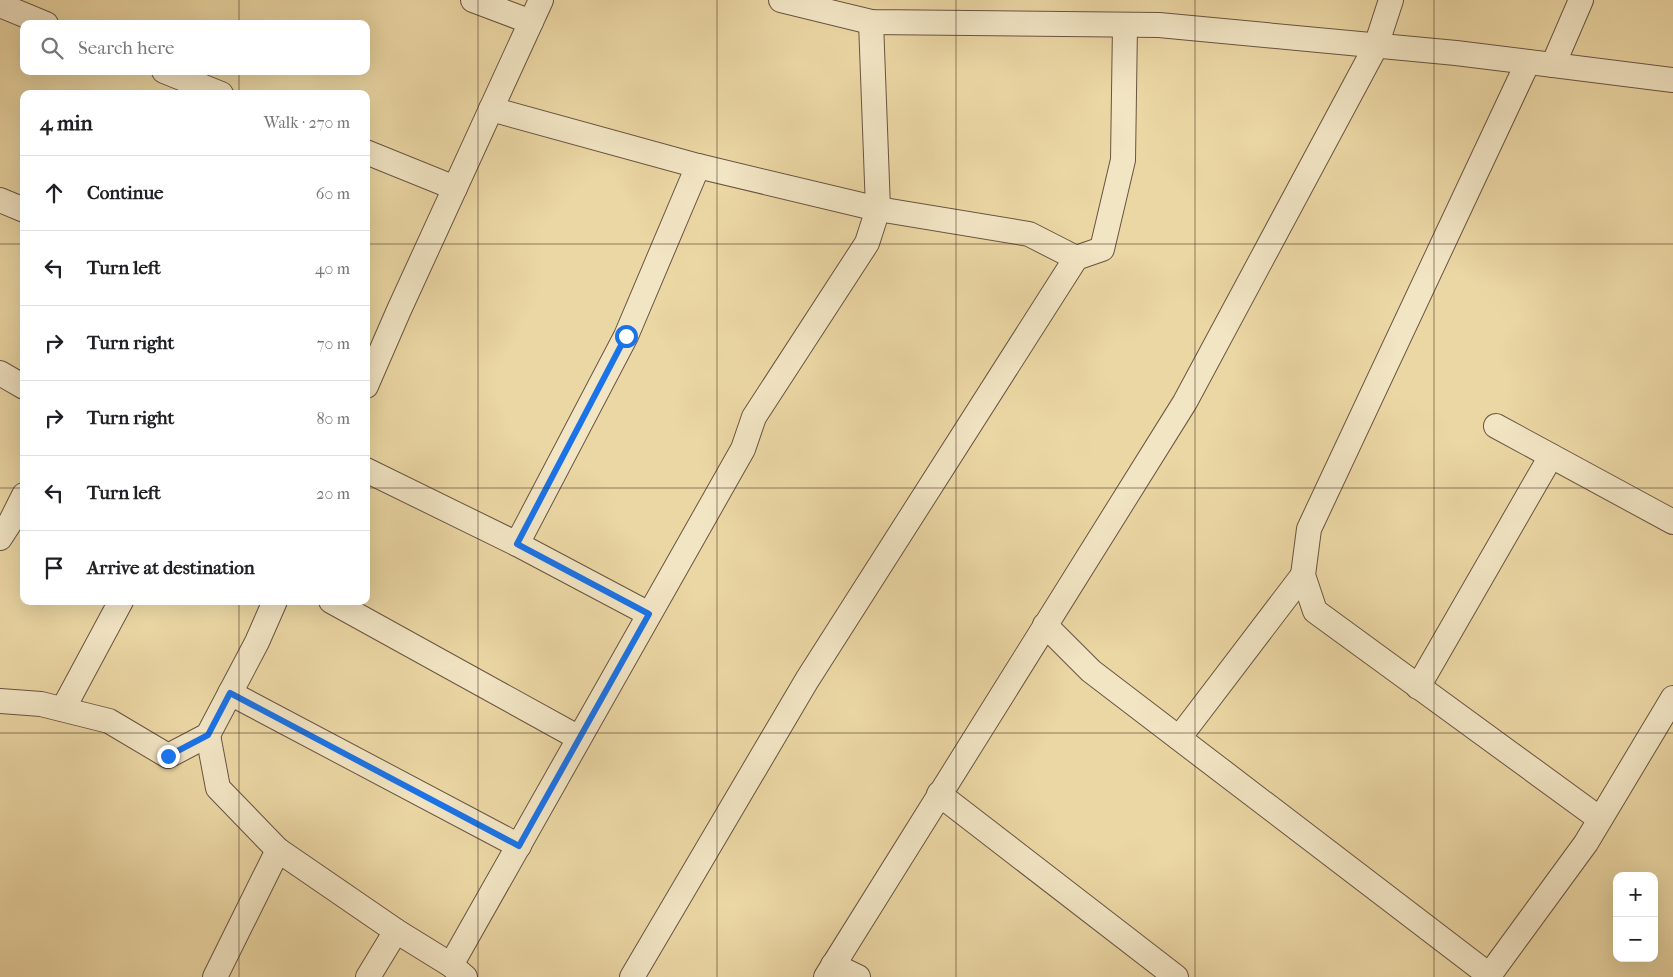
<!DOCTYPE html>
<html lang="en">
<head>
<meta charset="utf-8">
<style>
	:root { --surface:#fff; --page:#f2f2f2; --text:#202124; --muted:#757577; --line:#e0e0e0 }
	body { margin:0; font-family:"IM FELL French Canon",serif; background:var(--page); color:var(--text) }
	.controls { position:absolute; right:15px; bottom:15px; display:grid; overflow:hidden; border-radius:10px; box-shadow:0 5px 20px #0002 }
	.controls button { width:45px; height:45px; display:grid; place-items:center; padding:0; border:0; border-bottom:1px solid var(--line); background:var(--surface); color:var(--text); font:25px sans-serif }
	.stop { position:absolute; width:15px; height:15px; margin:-11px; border:4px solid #1a73e8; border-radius:50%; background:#fff }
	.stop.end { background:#1a73e8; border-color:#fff; box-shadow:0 1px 5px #0008 }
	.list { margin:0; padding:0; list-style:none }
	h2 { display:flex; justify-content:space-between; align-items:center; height:65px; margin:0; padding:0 20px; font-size:21px }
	h2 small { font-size:16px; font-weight:400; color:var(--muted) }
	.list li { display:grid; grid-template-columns:32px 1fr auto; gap:15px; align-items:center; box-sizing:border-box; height:75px; padding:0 20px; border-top:1px solid var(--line) }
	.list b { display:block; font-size:19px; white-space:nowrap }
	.list em { font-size:16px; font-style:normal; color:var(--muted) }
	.icon { flex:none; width:28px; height:28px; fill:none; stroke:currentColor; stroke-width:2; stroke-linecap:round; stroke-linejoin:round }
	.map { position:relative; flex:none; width:1673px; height:977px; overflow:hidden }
	.search { position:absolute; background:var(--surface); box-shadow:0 5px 20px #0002; left:20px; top:20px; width:350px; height:55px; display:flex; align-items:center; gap:12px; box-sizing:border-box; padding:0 18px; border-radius:10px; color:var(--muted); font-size:19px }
	.panel { position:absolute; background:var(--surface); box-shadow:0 5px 20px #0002; left:20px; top:90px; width:350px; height:515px; border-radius:10px }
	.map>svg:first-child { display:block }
</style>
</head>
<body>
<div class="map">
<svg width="1673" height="977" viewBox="0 0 1673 977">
	<rect width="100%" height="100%" fill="#ebd7a4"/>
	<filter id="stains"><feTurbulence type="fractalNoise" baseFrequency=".004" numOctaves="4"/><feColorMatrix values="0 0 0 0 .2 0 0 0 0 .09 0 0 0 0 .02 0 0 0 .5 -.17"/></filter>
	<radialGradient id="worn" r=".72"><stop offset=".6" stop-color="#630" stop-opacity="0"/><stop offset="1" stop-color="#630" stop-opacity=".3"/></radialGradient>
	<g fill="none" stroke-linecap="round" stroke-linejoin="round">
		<g stroke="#695442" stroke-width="26">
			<g id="street">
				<polyline points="473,0 531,22"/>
				<polyline points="781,0 871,22 1159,25 1456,53 1673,80"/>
				<polyline points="0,5 46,24"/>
				<polyline points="1528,62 1309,529 1303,575 1315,611 1600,819"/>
				<polyline points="1553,65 1581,0"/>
				<polyline points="164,71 221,94"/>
				<polyline points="491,109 698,166 878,209 1029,234 1076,258"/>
				<polyline points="366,152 455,188"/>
				<polyline points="0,200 24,210"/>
				<polyline points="0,373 24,387"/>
				<polyline points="366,386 399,310 541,0"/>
				<polyline points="1496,426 1673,522"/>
				<polyline points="366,470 517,544 649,614"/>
				<polyline points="0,538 11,521 24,495"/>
				<polyline points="517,544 626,336 698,166"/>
				<polyline points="331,601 579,738"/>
				<polyline points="1045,625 1091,671 1489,975"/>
				<polyline points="1418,687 1551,456"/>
				<polyline points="230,693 519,846"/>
				<polyline points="0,701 41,704 109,721 168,756 208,735 257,642 275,601"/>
				<polyline points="63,709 121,601"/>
				<polyline points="208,735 218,788 278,850 396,931 451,965 465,977"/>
				<polyline points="1179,738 1303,575"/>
				<polyline points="939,794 1176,977"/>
				<polyline points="451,965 743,449 754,417 867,243 878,209 871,22"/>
				<polyline points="833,965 858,977"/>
				<polyline points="215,977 278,850"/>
				<polyline points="368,977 396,931"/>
				<polyline points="632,977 807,680 1076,258 1102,249 1123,160 1125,25"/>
				<polyline points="826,977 1185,402 1376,46 1391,0"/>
				<polyline points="1488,977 1586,843 1673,698"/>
			</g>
		</g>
		<use href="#street" stroke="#f2e5c4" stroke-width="24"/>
	</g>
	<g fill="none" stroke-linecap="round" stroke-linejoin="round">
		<polyline stroke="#1a73e8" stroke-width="6" points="168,756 208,735 230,693 519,846 649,614 517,544 626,336"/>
	</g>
	<path fill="none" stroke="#3e2921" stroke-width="1" stroke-opacity="0.55" d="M239,0v24M478,0v977M717,0v977M956,0v977M1195,0v977M1434,0v977M239,71v23M0,244h24M366,244h1307M0,488h24M366,488h1307M239,601v376M0,733h1673"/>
	<rect width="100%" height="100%" filter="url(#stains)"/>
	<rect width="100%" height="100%" fill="url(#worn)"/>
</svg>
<div class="controls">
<button>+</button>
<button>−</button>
</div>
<div class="stop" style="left:626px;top:336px"></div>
<div class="stop end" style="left:168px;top:756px"></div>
<div class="search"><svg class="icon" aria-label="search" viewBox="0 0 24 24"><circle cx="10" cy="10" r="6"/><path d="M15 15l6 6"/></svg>Search here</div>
<section class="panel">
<h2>4 min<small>Walk · 270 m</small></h2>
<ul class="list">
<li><svg class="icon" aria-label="ahead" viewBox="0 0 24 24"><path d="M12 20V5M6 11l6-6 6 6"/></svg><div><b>Continue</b></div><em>60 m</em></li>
<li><svg class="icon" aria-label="left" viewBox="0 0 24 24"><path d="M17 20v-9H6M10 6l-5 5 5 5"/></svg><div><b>Turn left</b></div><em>40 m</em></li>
<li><svg class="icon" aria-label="right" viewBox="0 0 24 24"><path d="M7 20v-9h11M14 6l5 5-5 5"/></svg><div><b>Turn right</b></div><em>70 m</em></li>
<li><svg class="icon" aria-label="right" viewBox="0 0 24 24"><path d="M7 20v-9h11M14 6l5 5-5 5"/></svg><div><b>Turn right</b></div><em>80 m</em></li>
<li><svg class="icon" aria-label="left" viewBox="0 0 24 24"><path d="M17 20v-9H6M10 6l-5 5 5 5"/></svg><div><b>Turn left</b></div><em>20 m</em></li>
<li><svg class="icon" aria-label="arrive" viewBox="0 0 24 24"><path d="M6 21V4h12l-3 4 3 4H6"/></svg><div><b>Arrive at destination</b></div></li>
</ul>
</section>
</div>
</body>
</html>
